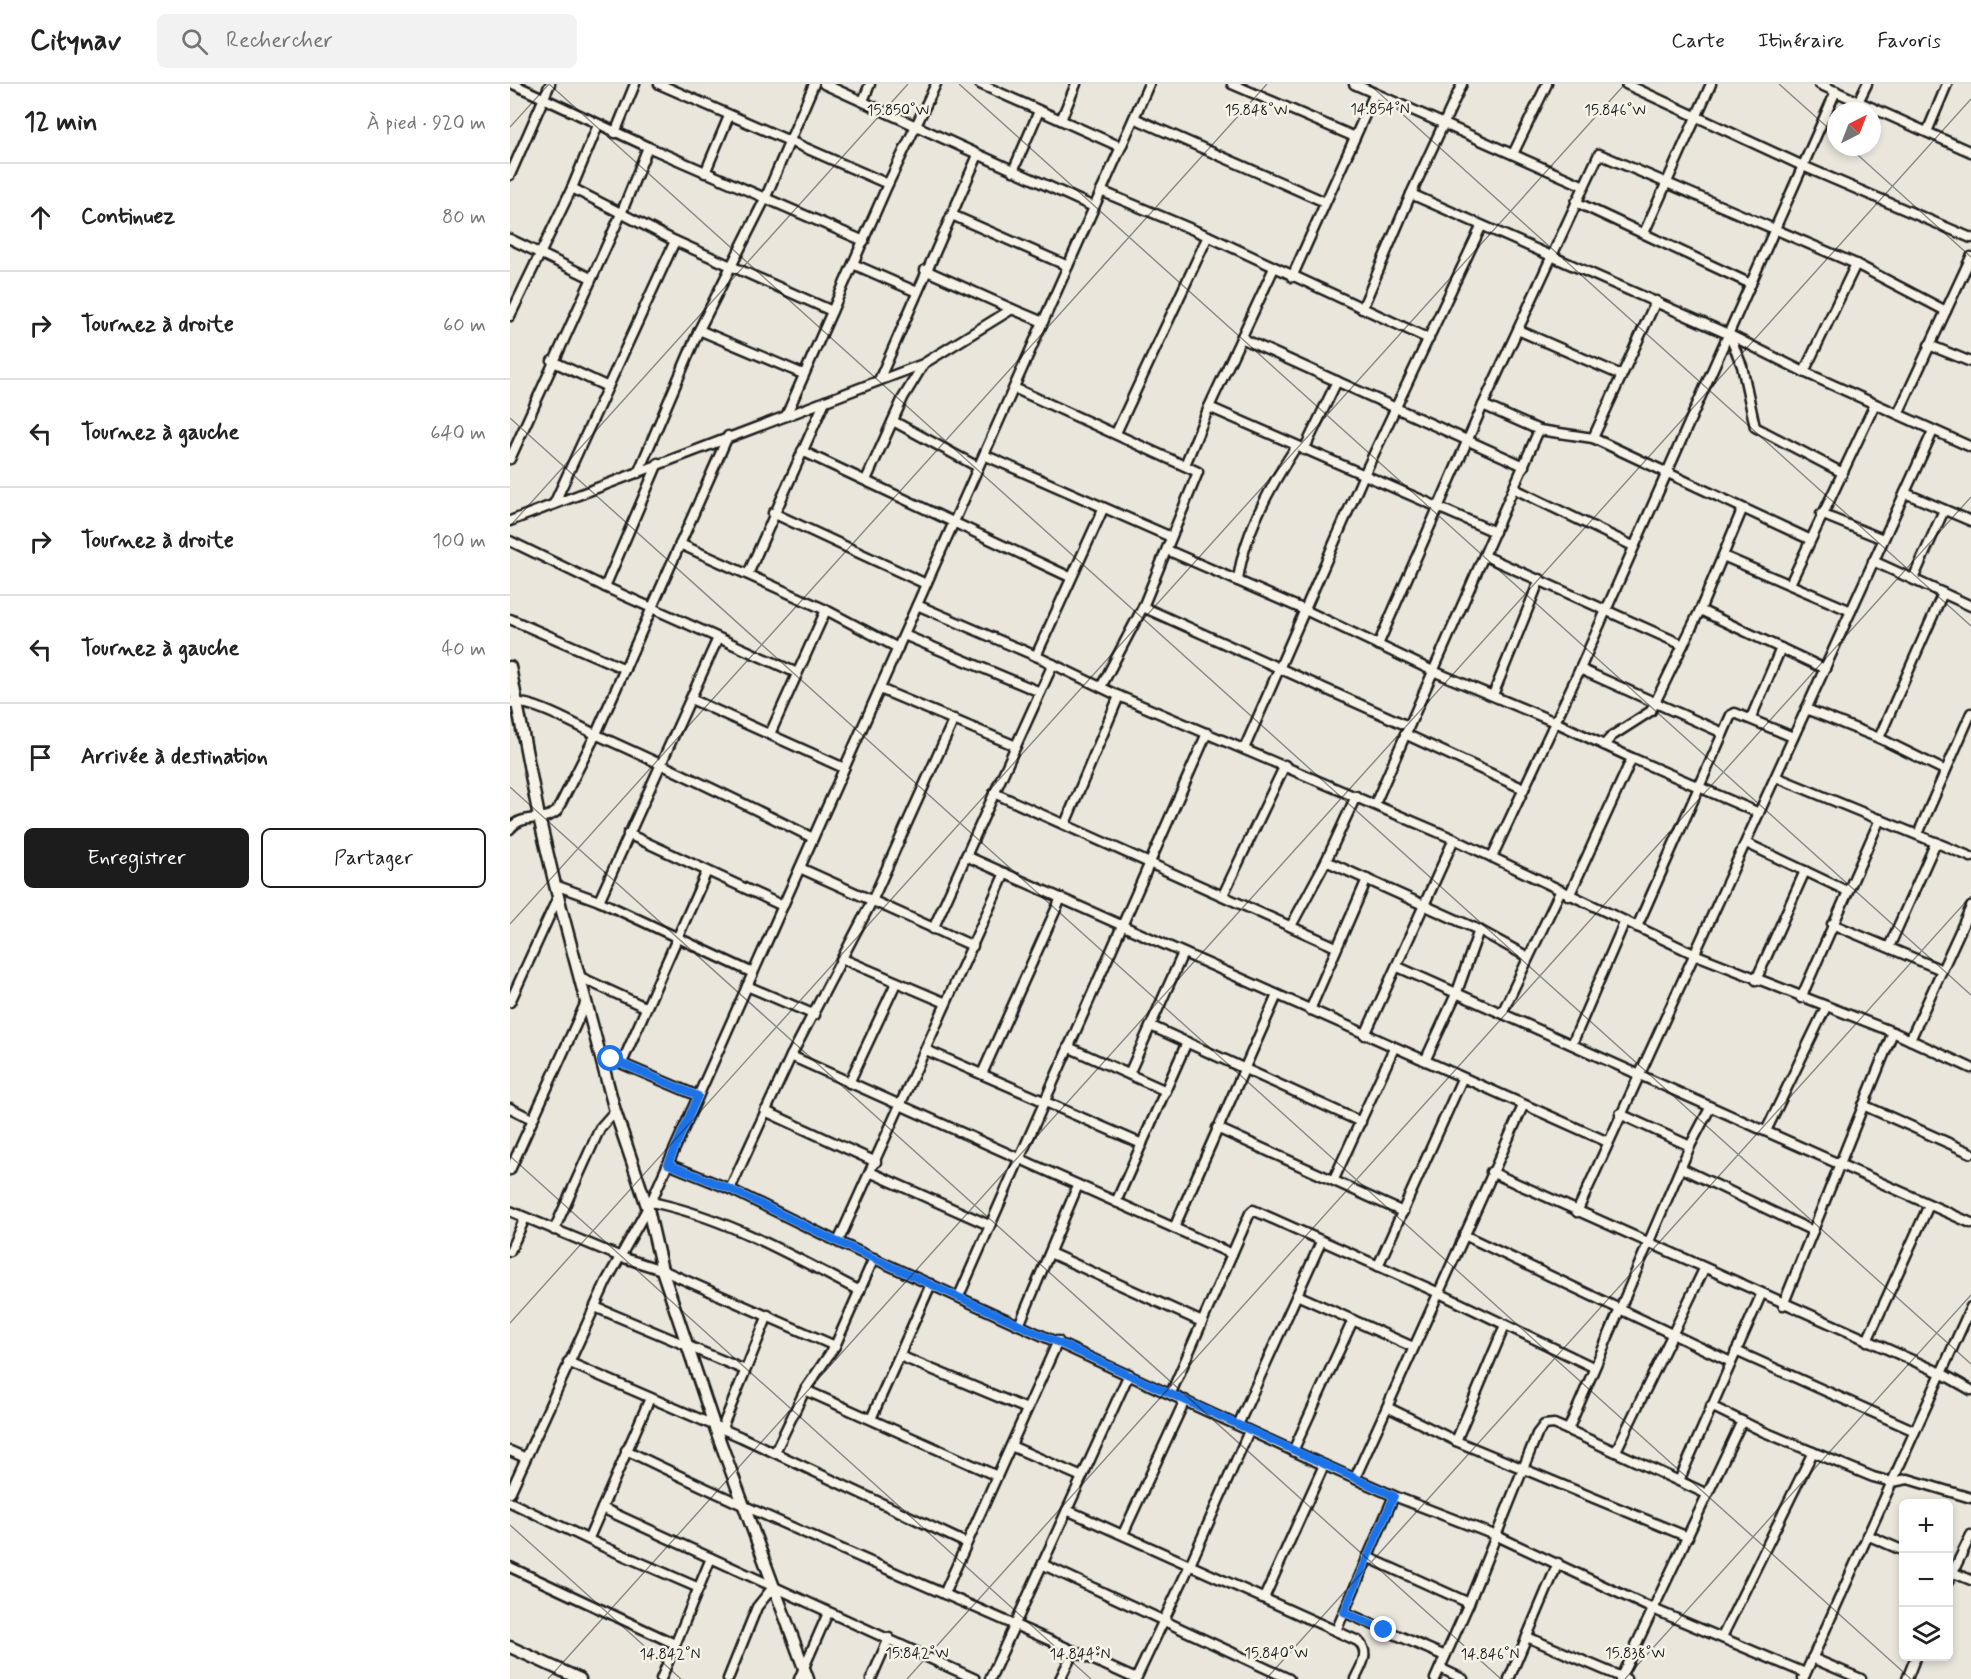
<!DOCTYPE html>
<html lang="fr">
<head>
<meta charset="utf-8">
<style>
	:root { --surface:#fff; --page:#f2f2f2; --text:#222; --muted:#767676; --line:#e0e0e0; --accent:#1c1c1c }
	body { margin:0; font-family:Mynerve,sans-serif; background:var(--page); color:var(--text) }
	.controls { position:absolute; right:18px; bottom:18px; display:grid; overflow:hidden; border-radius:9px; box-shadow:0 3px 9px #0003 }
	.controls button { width:54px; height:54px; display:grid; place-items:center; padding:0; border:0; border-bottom:2px solid var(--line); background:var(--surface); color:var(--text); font:30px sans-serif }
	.compass { position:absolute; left:1317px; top:18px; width:54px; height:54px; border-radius:50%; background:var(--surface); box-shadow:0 3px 9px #0003; rotate:42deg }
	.stop { position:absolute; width:18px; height:18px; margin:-14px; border:4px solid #1a73e8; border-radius:50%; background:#fff }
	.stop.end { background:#1a73e8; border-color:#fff; box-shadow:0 2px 6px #0008 }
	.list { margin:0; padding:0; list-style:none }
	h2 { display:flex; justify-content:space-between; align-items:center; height:78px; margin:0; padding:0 24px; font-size:26px }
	h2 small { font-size:20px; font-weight:400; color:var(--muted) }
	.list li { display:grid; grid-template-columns:39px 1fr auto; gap:18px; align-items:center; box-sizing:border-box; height:108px; padding:0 24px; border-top:2px solid var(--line) }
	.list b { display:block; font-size:22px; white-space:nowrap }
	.list em { font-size:20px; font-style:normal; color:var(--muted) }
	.actions { display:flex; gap:12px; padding:18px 24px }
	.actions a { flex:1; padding:14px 0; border:2px solid var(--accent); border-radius:9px; text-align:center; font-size:21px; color:var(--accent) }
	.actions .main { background:var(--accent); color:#fff }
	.icon { flex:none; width:33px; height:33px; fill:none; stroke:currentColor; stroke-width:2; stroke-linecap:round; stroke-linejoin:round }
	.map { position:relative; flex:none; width:1461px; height:1595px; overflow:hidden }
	header { display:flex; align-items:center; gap:36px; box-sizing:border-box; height:84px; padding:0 30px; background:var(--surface); border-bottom:2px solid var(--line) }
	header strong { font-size:28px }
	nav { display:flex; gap:33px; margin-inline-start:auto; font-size:21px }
	.search { width:420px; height:54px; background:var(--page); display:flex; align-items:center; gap:15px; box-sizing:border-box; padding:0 21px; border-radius:9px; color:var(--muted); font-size:22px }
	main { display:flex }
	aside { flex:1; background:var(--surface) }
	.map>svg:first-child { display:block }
</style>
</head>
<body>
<header>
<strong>Citynav</strong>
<div class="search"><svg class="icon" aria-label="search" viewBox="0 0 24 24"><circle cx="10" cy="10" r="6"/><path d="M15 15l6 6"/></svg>Rechercher</div>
<nav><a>Carte</a><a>Itinéraire</a><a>Favoris</a></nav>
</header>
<main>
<aside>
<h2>12 min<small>À pied · 920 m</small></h2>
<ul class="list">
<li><svg class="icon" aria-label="ahead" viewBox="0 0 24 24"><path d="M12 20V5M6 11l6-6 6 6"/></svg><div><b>Continuez</b></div><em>80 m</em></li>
<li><svg class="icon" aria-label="right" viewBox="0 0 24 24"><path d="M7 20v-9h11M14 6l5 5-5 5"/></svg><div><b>Tournez à droite</b></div><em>60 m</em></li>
<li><svg class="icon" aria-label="left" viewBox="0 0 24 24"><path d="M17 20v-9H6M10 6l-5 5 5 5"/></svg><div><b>Tournez à gauche</b></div><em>640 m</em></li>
<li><svg class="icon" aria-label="right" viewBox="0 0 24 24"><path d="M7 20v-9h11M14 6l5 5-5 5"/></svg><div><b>Tournez à droite</b></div><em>100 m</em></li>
<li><svg class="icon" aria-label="left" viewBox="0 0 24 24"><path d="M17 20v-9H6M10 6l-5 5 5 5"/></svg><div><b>Tournez à gauche</b></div><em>40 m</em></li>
<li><svg class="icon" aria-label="arrive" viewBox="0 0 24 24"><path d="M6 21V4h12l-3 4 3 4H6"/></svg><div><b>Arrivée à destination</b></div></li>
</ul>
<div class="actions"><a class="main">Enregistrer</a><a>Partager</a></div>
</aside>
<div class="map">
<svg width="1461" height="1595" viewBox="0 0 1461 1595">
	<rect width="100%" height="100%" fill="#eae6dc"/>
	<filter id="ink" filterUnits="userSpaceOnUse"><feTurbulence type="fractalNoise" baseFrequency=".0167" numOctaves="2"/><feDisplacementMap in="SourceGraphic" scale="12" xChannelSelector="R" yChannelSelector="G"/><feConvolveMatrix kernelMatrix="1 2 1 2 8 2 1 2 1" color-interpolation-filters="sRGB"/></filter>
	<g filter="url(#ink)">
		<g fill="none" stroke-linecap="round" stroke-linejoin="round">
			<g stroke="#1c1c1c" stroke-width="13">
				<g id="minor">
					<polyline points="3,0 138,63 354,157"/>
					<polyline points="149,0 378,100"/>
					<polyline points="314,0 584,123"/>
					<polyline points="470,0 611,63"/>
					<polyline points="722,0 845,53"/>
					<polyline points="844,0 1074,102"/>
					<polyline points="1116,0 1293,82 1461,154"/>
					<polyline points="1309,0 1461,68"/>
					<polyline points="353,17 360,0"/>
					<polyline points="1348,18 1357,0"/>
					<polyline points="624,34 815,118"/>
					<polyline points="551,36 566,0"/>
					<polyline points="1417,48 1437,0"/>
					<polyline points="105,49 125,0"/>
					<polyline points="1003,70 1037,0"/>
					<polyline points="503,87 529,27"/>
					<polyline points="195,89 219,32"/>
					<polyline points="0,91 40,0"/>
					<polyline points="62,104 165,157 322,227"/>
					<polyline points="591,107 698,152 919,255"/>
					<polyline points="901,110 1218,250 1294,288 1461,363"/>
					<polyline points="1066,118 1241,200"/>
					<polyline points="442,131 558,182"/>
					<polyline points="1134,149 1201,0"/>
					<polyline points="0,155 81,194"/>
					<polyline points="343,180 407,208"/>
					<polyline points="415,186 502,225"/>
					<polyline points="782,193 865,9"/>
					<polyline points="852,225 901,110 952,0"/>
					<polyline points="0,232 62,104 88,41"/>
					<polyline points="189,246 293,290"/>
					<polyline points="1008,246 1111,291"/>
					<polyline points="1219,250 1232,282 1245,343 1331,388"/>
					<polyline points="731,254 1014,382"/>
					<polyline points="1419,261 1461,278"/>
					<polyline points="42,277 98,303"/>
					<polyline points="1294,288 1346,180"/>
					<polyline points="369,296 468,71"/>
					<polyline points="504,304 688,388 633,523 591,603"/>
					<polyline points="973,321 1029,346 1083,354 1299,455"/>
					<polyline points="699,323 985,448"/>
					<polyline points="1388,330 1461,173"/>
					<polyline points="276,332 378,100 426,0"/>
					<polyline points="383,337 468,383"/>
					<polyline points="606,349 698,152"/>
					<polyline points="1083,354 1146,217"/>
					<polyline points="794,366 827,297"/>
					<polyline points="292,367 560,493"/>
					<polyline points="474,371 661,453"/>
					<polyline points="0,375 111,130 138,63"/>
					<polyline points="675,381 699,323 764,184"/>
					<polyline points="128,389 189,246 255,115 304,0"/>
					<polyline points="356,396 393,314 413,281"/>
					<polyline points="1005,405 1123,462"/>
					<polyline points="1395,409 1461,437"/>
					<polyline points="44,420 165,157"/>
					<polyline points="263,429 416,500"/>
					<polyline points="1311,430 1373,455"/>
					<polyline points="0,437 413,280 502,225 533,238"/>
					<polyline points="0,457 95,503 287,589"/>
					<polyline points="170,460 316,526 388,564"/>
					<polyline points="657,466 797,527 923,587 1045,638 1122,674 1249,729"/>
					<polyline points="975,472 1173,561"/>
					<polyline points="1213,472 1341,527"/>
					<polyline points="1363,477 1461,522"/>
					<polyline points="238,490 315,317"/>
					<polyline points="1403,495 1434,426"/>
					<path d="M728,497c5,-46 33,-96 58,-134"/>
					<polyline points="1280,500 1365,320"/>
					<polyline points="95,503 148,379"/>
					<polyline points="407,521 526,572 609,612 944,755 1184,870 1383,948 1461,984"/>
					<polyline points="633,523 898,642"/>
					<polyline points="1190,526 1315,585"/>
					<polyline points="0,535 115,585"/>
					<polyline points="394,551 530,608"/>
					<polyline points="868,561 973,321 1089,70 1346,180 1436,227"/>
					<polyline points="526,572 593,425"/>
					<polyline points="1070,585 1213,649"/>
					<polyline points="370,605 506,662"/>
					<polyline points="983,611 1030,495"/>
					<polyline points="181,615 334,684"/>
					<path d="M0,619c21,-4 64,21 85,31 73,33 146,68 218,104"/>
					<polyline points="1296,625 1369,654 1434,686"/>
					<polyline points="1241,634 1271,564"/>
					<polyline points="260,650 316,526"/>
					<polyline points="895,650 1014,705"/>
					<polyline points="1369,654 1433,509"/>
					<polyline points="1094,661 1102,652 1141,627 1190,526 1232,426"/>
					<polyline points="734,665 853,393 971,143"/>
					<polyline points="1266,693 1461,773"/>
					<polyline points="484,709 826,863"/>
					<polyline points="865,720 1029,346"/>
					<polyline points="555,740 609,612"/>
					<path d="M0,745c11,-16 34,-6 47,-18l39,-77 132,-298"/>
					<polyline points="118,750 273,822"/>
					<polyline points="1408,750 1461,629"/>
					<polyline points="1236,759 1337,807"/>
					<polyline points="456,772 1098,1058"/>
					<polyline points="982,773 1070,585 1326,7"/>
					<polyline points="816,777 969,846 1018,873"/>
					<polyline points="290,784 463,862"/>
					<polyline points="45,801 89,817 243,889"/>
					<polyline points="713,811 775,681"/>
					<polyline points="1059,812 1122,674"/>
					<polyline points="89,817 208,554"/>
					<polyline points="1322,840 1432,886"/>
					<polyline points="781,842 816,777 846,712"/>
					<polyline points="1127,843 1221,631 1225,629 1283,653"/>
					<polyline points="423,845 543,580"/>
					<polyline points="1379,863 1426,758"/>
					<polyline points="333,875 436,919"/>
					<polyline points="888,883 1461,1139"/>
					<polyline points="70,893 135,923"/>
					<polyline points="1246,896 1295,787"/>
					<polyline points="237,902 305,931"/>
					<polyline points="1291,914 1370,735"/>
					<polyline points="0,918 48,813"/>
					<polyline points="800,926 857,795"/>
					<polyline points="992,929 1050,808"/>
					<polyline points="641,942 851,1038"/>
					<polyline points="855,951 944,755"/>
					<polyline points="1400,956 1461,823"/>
					<polyline points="1062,960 1114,839"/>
					<polyline points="558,963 656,1007"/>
					<polyline points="416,966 632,1060"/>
					<polyline points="89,970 188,1012"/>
					<polyline points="281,972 362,817 444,635"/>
					<polyline points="915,977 947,908 969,846"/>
					<polyline points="112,979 197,787"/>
					<polyline points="472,990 551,814"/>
					<polyline points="619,990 673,869"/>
					<polyline points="339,999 386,899"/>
					<polyline points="1353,1021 1461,1069"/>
					<polyline points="0,1024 22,1035"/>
					<polyline points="255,1027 366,1078"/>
					<polyline points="1110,1030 1180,1062"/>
					<polyline points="707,1044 893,1128"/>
					<polyline points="1256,1047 1316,923"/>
					<polyline points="158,1080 220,1105 328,1158 814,1381 884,1412 987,1452 1143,1525 1295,1589"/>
					<polyline points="1171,1084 1303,1147"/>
					<polyline points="0,1086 76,918"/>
					<polyline points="981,1088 1431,1289 1461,1306"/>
					<polyline points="362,1089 479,1141"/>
					<polyline points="824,1095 884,964"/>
					<polyline points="220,1105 281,972 722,1170"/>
					<path d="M141,1118c75,15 141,54 209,89"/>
					<polyline points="606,1118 677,958"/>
					<polyline points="0,1127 111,1173 152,1186 325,1262"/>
					<polyline points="1067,1128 1423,347"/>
					<polyline points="664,1144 767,911"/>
					<polyline points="44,1146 90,1044 105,1027"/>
					<polyline points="954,1151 1221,1278"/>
					<polyline points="328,1158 495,789"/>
					<polyline points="0,1167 15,1134"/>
					<polyline points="540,1169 692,1238"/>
					<polyline points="868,1182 952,995"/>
					<polyline points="787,1211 903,1263"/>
					<polyline points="449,1212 697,649"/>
					<polyline points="1273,1221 1383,948"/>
					<polyline points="85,1223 235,1286"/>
					<polyline points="510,1239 568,1101"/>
					<polyline points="1357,1257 1419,1121"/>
					<polyline points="1226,1267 1405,1347"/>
					<polyline points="390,1272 517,1325"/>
					<polyline points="58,1278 231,1353 456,1459"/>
					<polyline points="295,1306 325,1262 364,1174"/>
					<polyline points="661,1309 740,1129 743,1126 929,1209 1083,1283"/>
					<polyline points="1201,1322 1252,1347 1363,1393 1382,1398 1398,1395 1461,1414"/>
					<polyline points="877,1323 946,1357 1178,1453"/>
					<polyline points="361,1335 421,1200"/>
					<polyline points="728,1341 811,1158"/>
					<polyline points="212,1344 258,1231"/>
					<polyline points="1058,1346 1180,1062 1200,1024"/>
					<polyline points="946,1357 995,1241"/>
					<polyline points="501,1362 572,1393"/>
					<path d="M116,1366c167,82 340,151 510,229l54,-114 59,-134"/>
					<polyline points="0,1367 16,1374"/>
					<polyline points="783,1367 843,1236"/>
					<polyline points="1106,1367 1194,1185"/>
					<polyline points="265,1368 295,1306 487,1392"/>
					<polyline points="845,1394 1013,1022"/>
					<polyline points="1169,1397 1251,1211"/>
					<polyline points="0,1409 96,1198 141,1118 639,0"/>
					<polyline points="0,1418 92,1462 189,1504"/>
					<polyline points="92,1424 465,1595"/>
					<path d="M557,1426l291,131c13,12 3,25 -3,38"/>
					<polyline points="613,1450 675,1316"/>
					<polyline points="1357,1451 1394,1467"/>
					<polyline points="79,1454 140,1314"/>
					<polyline points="857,1473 959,1519"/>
					<polyline points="534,1481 779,1595"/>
					<polyline points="0,1483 165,1560"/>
					<polyline points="1439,1487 1461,1496"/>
					<polyline points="1438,1498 1461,1451"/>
					<polyline points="434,1510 548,1257"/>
					<polyline points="754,1514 814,1381"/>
					<polyline points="834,1528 935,1572"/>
					<polyline points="826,1547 884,1412"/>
					<polyline points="1017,1553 1116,1595"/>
					<polyline points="1212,1553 1303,1368"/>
					<polyline points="1302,1574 1351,1595"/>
					<polyline points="930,1584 953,1595"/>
					<polyline points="151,1595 201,1474"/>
					<polyline points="218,1595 247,1523 264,1502"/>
					<polyline points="289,1595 318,1529"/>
					<polyline points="361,1595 379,1554"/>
					<polyline points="480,1595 619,1290"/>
					<polyline points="550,1595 564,1567"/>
					<polyline points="925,1595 959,1519 1027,1350 1034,1341 1044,1340 1058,1346 1197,1410"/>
					<polyline points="999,1595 1048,1479"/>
					<polyline points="1110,1595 1232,1337"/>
					<polyline points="1293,1595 1461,1223"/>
					<polyline points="1397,1595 1406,1572"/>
				</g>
			</g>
			<g stroke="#1c1c1c" stroke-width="15">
				<g id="major">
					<polyline points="0,583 29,733 45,801 105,1027 138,1125 152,1186 204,1341 298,1595"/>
					<polyline points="0,1563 70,1595"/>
				</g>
			</g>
			<use href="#minor" stroke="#f7f3e8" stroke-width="8"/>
			<use href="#major" stroke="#f7f3e8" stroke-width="10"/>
		</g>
	</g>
	<g fill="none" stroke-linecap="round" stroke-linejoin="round" filter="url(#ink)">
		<polyline stroke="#1a73e8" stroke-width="8" points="101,975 188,1012 158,1080 220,1105 328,1158 884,1412 834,1528 874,1546"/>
	</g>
	<path fill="none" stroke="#1c1c1c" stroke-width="1.5" stroke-opacity="0.45" d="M39,0l1422,1280M449,0l1012,911M859,0l602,542M1269,0l57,51M0,43l39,-43M1339,63l122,110M0,334l1401,1261M0,442l398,-442M0,703l991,892M0,840l757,-840M0,1072l581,523M0,1239l1115,-1239M0,1441l171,154M38,1595l1423,-1580M397,1595l1064,-1182M756,1595l705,-783M1115,1595l346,-384"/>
	<g font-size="15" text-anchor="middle" fill="#1c1c1c" stroke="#f7f3e8" stroke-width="5" stroke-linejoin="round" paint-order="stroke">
		<text x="870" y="30">14.854°N</text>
		<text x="746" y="31">15.848°W</text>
		<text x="1105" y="31">15.846°W</text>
		<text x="388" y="31">15.850°W</text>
		<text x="407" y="1574">15.842°W</text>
		<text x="766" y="1574">15.840°W</text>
		<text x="1125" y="1574">15.838°W</text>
		<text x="160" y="1575">14.842°N</text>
		<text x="570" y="1575">14.844°N</text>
		<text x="980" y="1575">14.846°N</text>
	</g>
</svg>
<div class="controls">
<button>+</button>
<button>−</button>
<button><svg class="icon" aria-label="layers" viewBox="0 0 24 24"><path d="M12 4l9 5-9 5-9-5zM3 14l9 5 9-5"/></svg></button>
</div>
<svg class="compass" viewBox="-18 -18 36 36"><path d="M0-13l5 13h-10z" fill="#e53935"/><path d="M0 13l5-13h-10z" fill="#767676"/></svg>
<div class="stop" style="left:101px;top:975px"></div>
<div class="stop end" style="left:874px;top:1546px"></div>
</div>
</main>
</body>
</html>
